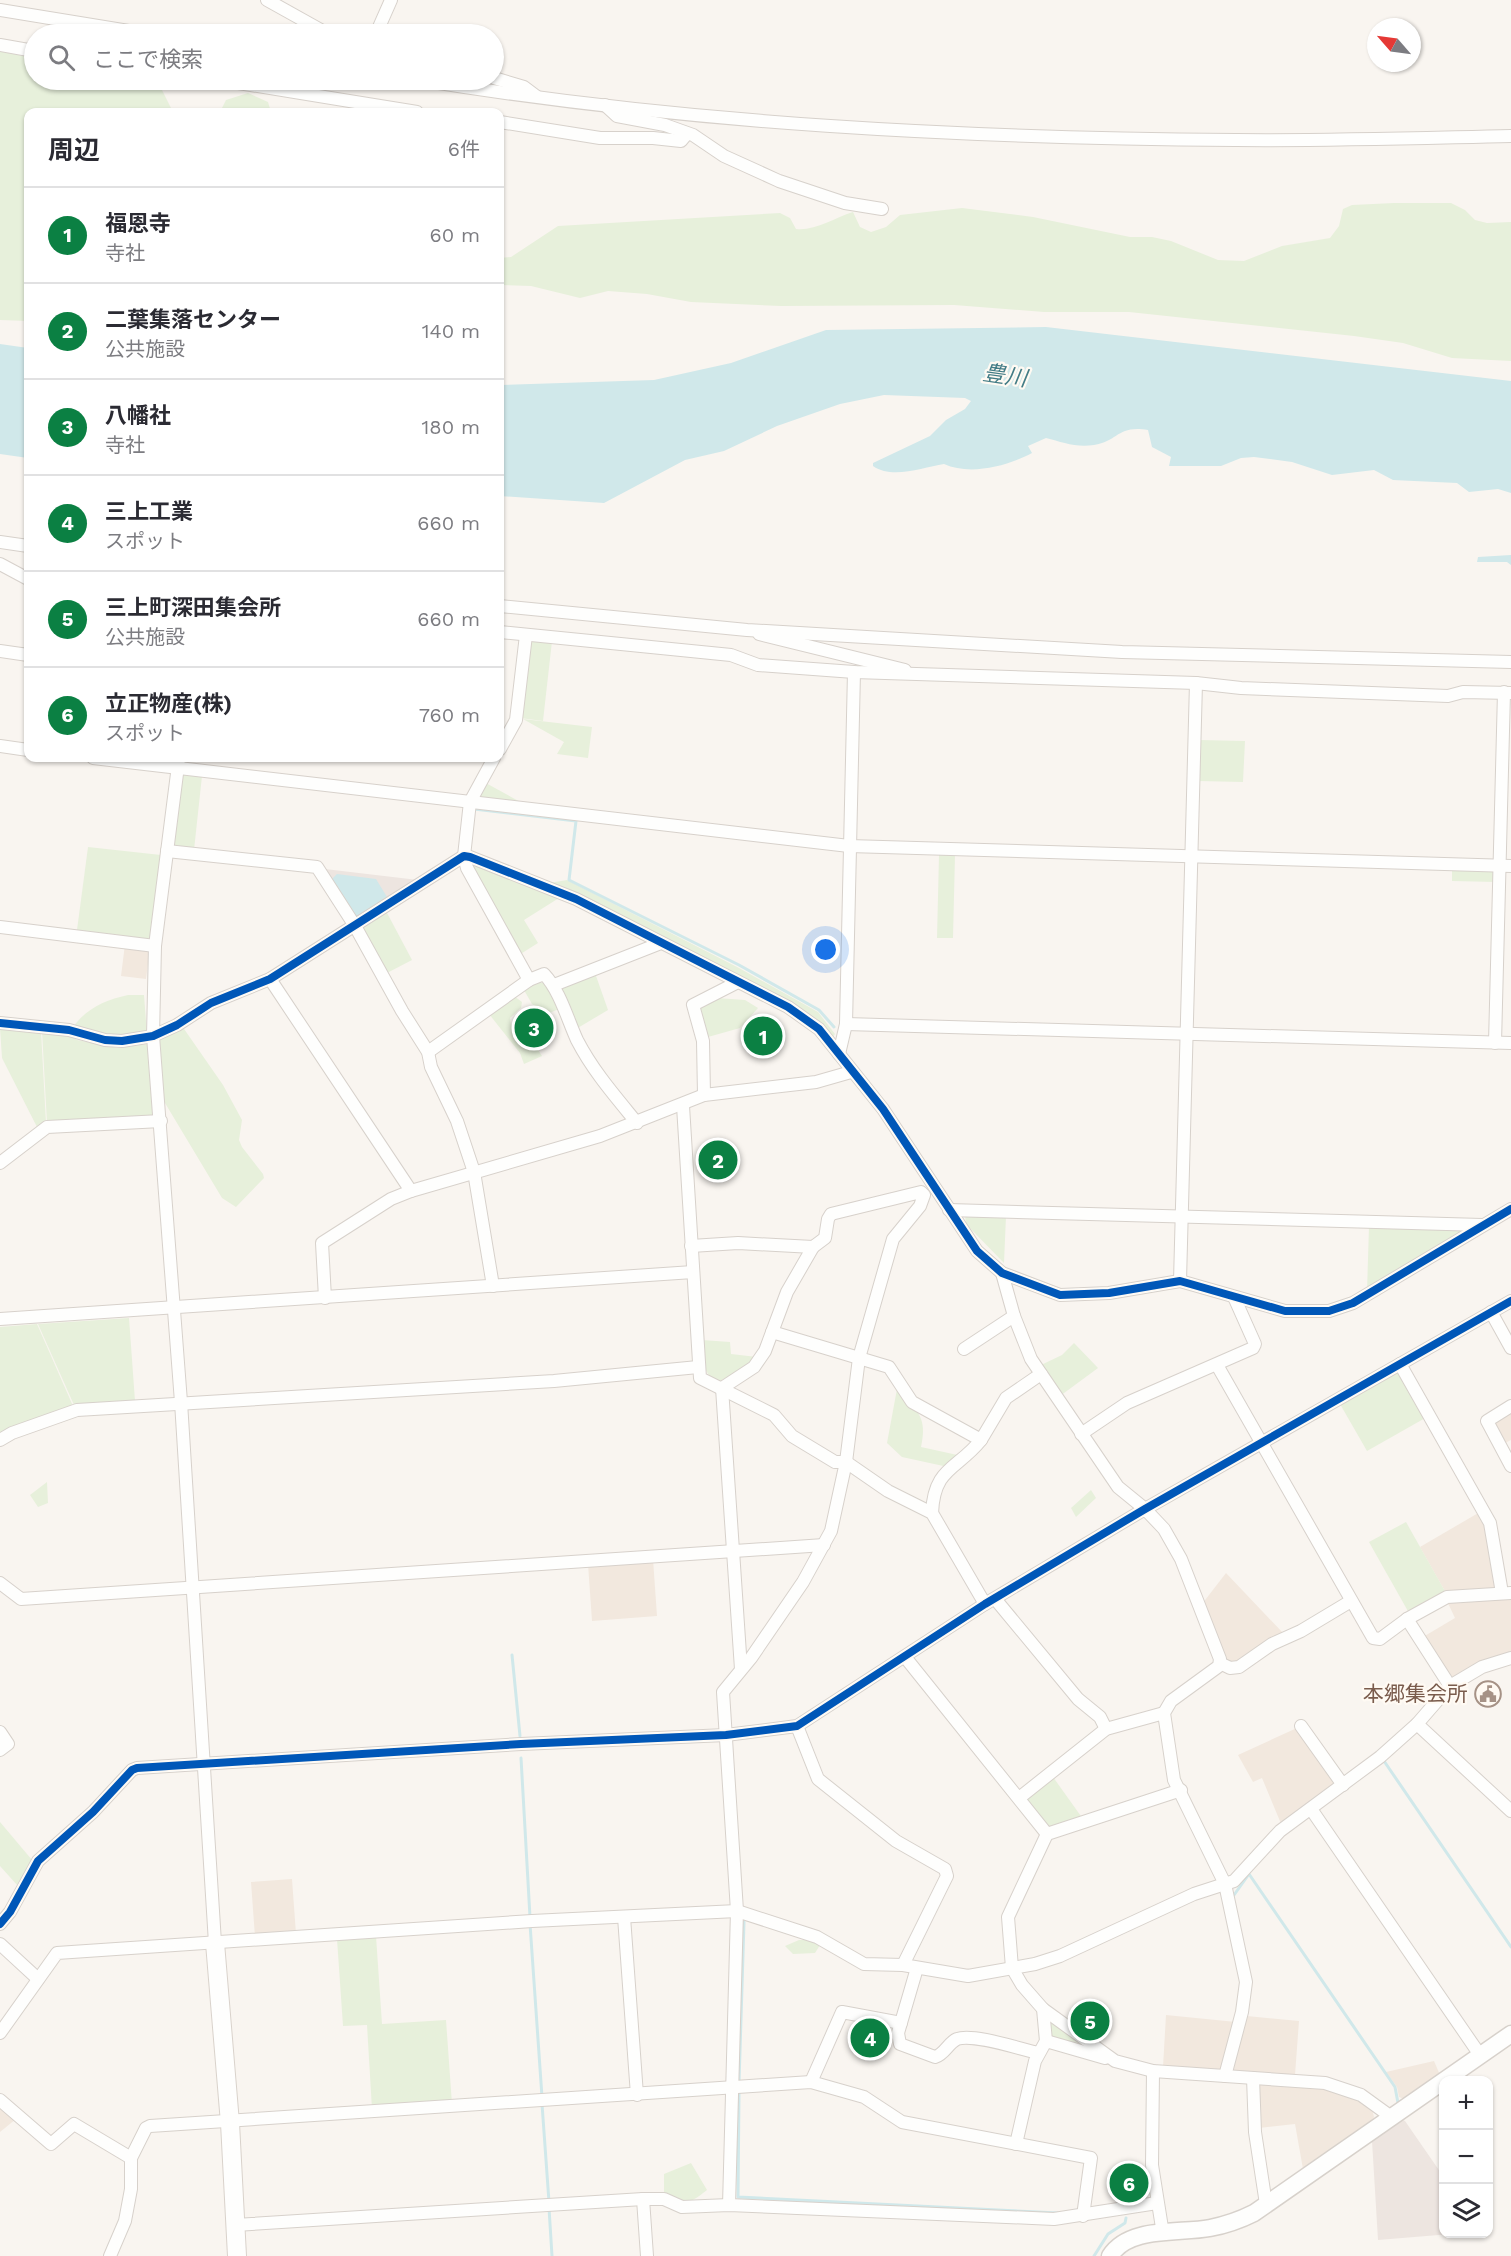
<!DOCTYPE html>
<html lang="ja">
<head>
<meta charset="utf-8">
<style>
	:root { --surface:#fff; --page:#f7f7f7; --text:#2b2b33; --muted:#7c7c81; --line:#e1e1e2; --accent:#0b8043 }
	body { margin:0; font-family:"Work Sans","Noto Sans JP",sans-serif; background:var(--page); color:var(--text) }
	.controls { position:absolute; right:18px; bottom:18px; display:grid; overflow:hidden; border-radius:12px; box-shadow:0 2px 4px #0004 }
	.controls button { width:54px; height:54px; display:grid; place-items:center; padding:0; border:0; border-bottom:2px solid var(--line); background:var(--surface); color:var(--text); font:30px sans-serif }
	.compass { position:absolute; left:1367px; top:18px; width:54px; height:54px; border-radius:50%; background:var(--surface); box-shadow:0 2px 4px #0004; rotate:298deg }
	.you { position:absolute; left:826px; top:950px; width:21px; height:21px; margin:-15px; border:4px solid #fff; border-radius:50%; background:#1a73e8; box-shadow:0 0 0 9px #1a73e833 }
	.badge { display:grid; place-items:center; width:39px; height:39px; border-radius:50%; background:var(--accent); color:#fff; font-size:20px; font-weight:700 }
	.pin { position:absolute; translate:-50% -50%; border:3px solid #fff; box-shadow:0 2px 6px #0006 }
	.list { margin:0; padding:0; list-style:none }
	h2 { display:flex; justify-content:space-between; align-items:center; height:78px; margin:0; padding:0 24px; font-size:26px }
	h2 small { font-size:20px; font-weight:400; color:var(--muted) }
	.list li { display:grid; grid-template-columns:39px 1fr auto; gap:18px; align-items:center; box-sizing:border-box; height:96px; padding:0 24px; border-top:2px solid var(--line) }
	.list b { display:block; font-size:22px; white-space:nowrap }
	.list p { margin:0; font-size:20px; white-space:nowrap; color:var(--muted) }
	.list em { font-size:20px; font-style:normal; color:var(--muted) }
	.icon { flex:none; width:33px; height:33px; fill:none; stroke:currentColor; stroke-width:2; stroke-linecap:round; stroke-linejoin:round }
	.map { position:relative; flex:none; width:1511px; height:2256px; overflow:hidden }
	.search { position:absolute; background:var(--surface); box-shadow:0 2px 4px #0004; left:24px; top:24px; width:480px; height:66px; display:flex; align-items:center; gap:15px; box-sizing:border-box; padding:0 21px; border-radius:33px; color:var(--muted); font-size:22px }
	.panel { position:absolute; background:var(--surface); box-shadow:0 2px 4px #0004; left:24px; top:108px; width:480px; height:654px; border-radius:12px }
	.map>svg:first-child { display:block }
</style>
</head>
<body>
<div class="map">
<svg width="1511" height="2256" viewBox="0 0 1511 2256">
	<rect width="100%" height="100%" fill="#f9f5f0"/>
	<g fill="#f2e8de">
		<polygon points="125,944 150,947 146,979 121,976"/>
		<polygon points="1511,1410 1511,1440 1503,1444 1490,1421"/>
		<polygon points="1480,1512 1487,1524 1497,1581 1495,1589 1446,1593 1420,1547"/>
		<polygon points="653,1559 657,1616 592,1621 588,1564"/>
		<polygon points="1226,1573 1284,1634 1239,1664 1227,1663 1202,1604"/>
		<polygon points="1511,1596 1511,1655 1452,1682 1423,1637 1455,1618 1447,1601"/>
		<polygon points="1299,1727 1339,1783 1282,1826 1262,1778 1253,1782 1238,1755"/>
		<polygon points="292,1879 296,1934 255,1937 251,1882"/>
		<polygon points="1166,2015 1236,2022 1223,2071 1163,2067"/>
		<polygon points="1247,2016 1299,2021 1295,2075 1232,2072"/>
		<polygon points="1434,2061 1440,2075 1404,2099 1399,2097 1397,2087 1386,2072"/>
		<polygon points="1257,2083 1322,2088 1358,2099 1372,2109 1374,2117 1372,2121 1303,2169 1295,2124 1259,2128"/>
		<polygon points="0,2107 16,2119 0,2132"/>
	</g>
	<g fill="#ede5e0">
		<polygon points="325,869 418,880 355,920"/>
		<polygon points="1401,2119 1405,2121 1443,2176 1444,2234 1451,2234 1378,2240 1372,2141"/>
	</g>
	<g fill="#e7f0db">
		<polygon points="0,51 34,58 34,80 153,80 159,84 173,112 28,112 28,321 0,320"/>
		<polygon points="248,93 268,102 271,112 220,112 226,100"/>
		<path d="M1394,203h57l14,7 10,10 12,3 24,-1v139l-59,-3 -49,-15 -49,-7 -225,-24h-85l-90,-7 -173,1 -90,-4 -44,-8 -39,-3 -28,7 -49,-12 -31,-1v-27l11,-1 47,-31 222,-13 10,5 6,11c19,2 38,-11 57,-17l7,15 11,5 15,-5 14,-12 62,-7 71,9 97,20h22l19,4 47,19 26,1 38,-15 48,-8 9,-12 4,-17 9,-4z"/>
		<polygon points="530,639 552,641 543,721 520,718"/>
		<polygon points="523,719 592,727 588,758 557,754 564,742"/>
		<polygon points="1199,740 1245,741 1243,782 1198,781"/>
		<polygon points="181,773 202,776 194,850 172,848"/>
		<polygon points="484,782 524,804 475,799"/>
		<polygon points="88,847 161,855 151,939 77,930"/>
		<polygon points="939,855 955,855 953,938 937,938"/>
		<polygon points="469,862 559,898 524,920 538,943 519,955"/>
		<polygon points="1452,869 1496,870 1496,882 1452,881"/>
		<polygon points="567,880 739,968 818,1012 835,1034 833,1037 820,1025 543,884"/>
		<polygon points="386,911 412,960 387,973 361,927"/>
		<polygon points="595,973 608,1010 576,1029 559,987"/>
		<polygon points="539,983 545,983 559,1009 547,1014 532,1004 524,990"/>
		<path d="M128,995h16l3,39 -26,4 -48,-11c14,-19 32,-27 55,-32z"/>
		<polygon points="514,996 522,1002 521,1008 510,1018 511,1024 528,1034 542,1056 524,1064 520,1053 489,1014"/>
		<polygon points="717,998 745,1000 758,1008 740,1028 708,1037 700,1006"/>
		<polygon points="182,1026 223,1085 242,1120 239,1140 242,1147 263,1174 264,1178 236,1207 222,1198 162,1098 159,1037"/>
		<polygon points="0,1028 41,1031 46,1123 37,1127 2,1058"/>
		<polygon points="42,1031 67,1034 77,1040 118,1048 148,1044 153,1117 47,1123"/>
		<polygon points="965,1215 1006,1216 1004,1263 966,1224"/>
		<polygon points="1369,1226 1471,1229 1367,1292"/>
		<polygon points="129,1318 135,1401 74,1405 38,1324"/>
		<polygon points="37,1324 73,1406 0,1434 0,1327"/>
		<path d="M702,1340l28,2 1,12 26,3 -4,6 -35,19c-17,-8 -14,-24 -16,-42z"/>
		<polygon points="1074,1343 1098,1368 1060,1396 1041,1365 1062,1355"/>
		<polygon points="1400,1370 1427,1417 1367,1451 1340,1404"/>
		<path d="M897,1389c20,21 31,28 24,58l41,9 -14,11 -46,-10 -15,-14z"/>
		<polygon points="47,1482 48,1503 38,1507 30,1495"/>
		<polygon points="1091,1490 1096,1498 1076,1517 1071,1508"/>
		<polygon points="1406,1522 1446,1593 1409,1613 1369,1542"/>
		<polygon points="1053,1777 1083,1819 1048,1828 1028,1802 1028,1798"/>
		<polygon points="0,1822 32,1860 18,1886 0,1866"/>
		<polygon points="376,1936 382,2024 446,2020 452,2104 372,2109 367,2025 343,2026 337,1939"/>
		<polygon points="799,1940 810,1940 820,1945 815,1953 793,1954 785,1946"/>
		<polygon points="1047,2016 1095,2052 1049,2036"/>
		<path d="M691,2163l16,27c-20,16 -20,14 -43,3v-19z"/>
	</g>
	<g fill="#d0e8ea">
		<path d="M1046,327l465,54v112l-13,-4 -29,3 -12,-9 -64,-3 -19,-10 -42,5 -40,-13 -38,-5 -13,1 -20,8h-52l2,-9 -19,-10 -4,-17c-31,-5 -29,11 -54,15 -18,3 -32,-3 -48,-7l-18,8 4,7c-24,13 -62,23 -88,11 -21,3 -51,16 -71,2v-3l57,-27 16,-16 19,-11 6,-8 -6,-3 -81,-3 -44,9 -63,22 -53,25 -39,9 -81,43 -104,-7v-111l154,-5 77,-17 95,-33z"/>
		<polygon points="0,344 28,348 28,458 0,454"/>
		<polygon points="1511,555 1511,565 1507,562 1477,562 1478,557"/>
		<polygon points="337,874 376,879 387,897 356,917 332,879"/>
	</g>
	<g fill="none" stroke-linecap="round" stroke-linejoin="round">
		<g stroke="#d0e8ea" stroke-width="3">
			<polyline points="474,809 576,821 569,880 739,965 819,1010 834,1027"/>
			<polyline points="512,1655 520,1736"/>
			<polyline points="521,1758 530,1917"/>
			<polyline points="1384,1761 1511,1947"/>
			<polyline points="1234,1895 1249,1874 1395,2087 1398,2103"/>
			<polyline points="530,1924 542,2097"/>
			<polyline points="739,2083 744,1922"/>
			<polyline points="739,2093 738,2197 1058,2213"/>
			<polyline points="542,2104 549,2202"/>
			<polyline points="549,2208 552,2256"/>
			<polyline points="1094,2256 1108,2234 1125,2223 1126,2218"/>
		</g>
		<g stroke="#d7d1cb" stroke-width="14">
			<g id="minor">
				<polyline points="267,0 328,34"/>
				<polyline points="0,10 147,34"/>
				<polyline points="376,34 391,0"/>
				<polyline points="0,45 34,51"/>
				<polyline points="494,78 524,87 536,96"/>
				<polyline points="220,80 417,112"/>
				<path d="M420,80c269,44 543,58 816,60 92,1 183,-2 275,-4"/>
				<polyline points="605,105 617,116 665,125 693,135 724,156 779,181 845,203 882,209"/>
				<polyline points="500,122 600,138 653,138 681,141 686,135 683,132"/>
				<polyline points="0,542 28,546"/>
				<polyline points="0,564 28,579"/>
				<polyline points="500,606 747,630 1122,652 1511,662"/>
				<polyline points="500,632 731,655 758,665 854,672 1196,683 1241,688 1448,696 1463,692 1511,693"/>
				<polyline points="759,634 905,670"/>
				<polyline points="0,651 28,655"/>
				<polyline points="0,746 28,750"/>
				<polyline points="500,749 516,720 526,635"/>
				<polyline points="93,758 849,846 1511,866"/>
				<polyline points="179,758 155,946 153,1036 181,1402 215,1943"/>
				<polyline points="167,851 317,867 355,926 402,1011 428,1052 431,1067 457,1121 474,1172 493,1286"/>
				<polyline points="0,927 155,946"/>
				<polyline points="270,979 411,1191"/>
				<path d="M529,980l15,-6c16,17 23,44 33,66 16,31 38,56 60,83"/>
				<polyline points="554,985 661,943"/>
				<polyline points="0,1023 69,1030 105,1040 122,1041 153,1036 177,1025 211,1003 270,979 464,856 470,857 576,899 788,1007 819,1029 883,1109 977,1251 1002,1273 1060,1295 1109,1293 1180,1281 1285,1311 1329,1311 1353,1303 1511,1209"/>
				<polyline points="846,1024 1511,1043"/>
				<polyline points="1495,1043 1504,692"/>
				<polyline points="428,1052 529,980 467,868 464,856 470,802 494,758"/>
				<polyline points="839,1054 846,1024 854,672"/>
				<polyline points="704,1095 703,1041 693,1005 738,982"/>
				<polyline points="683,1106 700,1378 774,1415 792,1436 835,1462 846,1462 888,1491 932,1513 985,1604"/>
				<polyline points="0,1163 47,1127 161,1121"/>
				<polyline points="949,1210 1482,1225"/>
				<polyline points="691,1246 738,1243 813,1247 825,1238 828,1219 831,1214 921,1192 924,1195 920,1206 893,1239 859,1358 846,1462 831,1531 803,1582 751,1658 723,1692 737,1911 729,2205"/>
				<polyline points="1002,1273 1014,1316 1031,1359 1118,1487 1145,1509 1164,1529 1181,1559 1220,1659 1219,1666 1171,1701 1164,1713 1174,1780 1225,1884 1246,1982 1242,2012 1225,2076"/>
				<polyline points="1180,1281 1196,683"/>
				<polyline points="325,1298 322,1243 391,1199 411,1191 600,1136 704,1095 816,1082 851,1072"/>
				<polyline points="1491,1312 1511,1348"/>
				<polyline points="0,1319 693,1272"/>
				<polyline points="772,1332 889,1367 912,1402 981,1440 1006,1398 1041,1374"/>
				<polyline points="964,1349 1014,1316"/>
				<polyline points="1400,1364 1490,1523 1502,1593"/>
				<polyline points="1217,1365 1373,1638 1380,1639 1407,1619 1447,1597 1511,1593"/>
				<polyline points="722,1388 741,1669"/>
				<polyline points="722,1388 754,1367 765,1351 787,1292 813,1247"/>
				<polyline points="1511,1406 1487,1421 1511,1466"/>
				<polyline points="1081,1434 1127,1403 1253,1348 1255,1344 1234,1297"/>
				<polyline points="0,1440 12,1433 77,1410 554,1381 698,1367"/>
				<path d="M932,1513c2,-46 25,-43 49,-73"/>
				<polyline points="0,1583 21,1599 824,1545"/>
				<polyline points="996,1600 1078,1699 1100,1717 1106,1729"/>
				<polyline points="1407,1619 1450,1686"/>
				<polyline points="905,1657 1047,1834"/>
				<polyline points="1220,1663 1230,1668 1239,1667 1272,1644 1301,1631 1351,1601"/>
				<polyline points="1417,1724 1511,1811"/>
				<polyline points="797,1726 818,1779 896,1841 945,1869 947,1876 903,1965"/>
				<polyline points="1301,1726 1343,1785"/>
				<polyline points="0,1732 8,1744 0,1750"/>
				<polyline points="1019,1798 1106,1729 1164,1713"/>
				<polyline points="1311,1809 1480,2055"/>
				<polyline points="624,1917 637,2095"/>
				<polyline points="0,1924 10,1912 38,1861 93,1812 132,1770 137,1768 521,1744 726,1735 797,1726 985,1604 1145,1509 1511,1301"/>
				<polyline points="0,1944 38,1979"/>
				<path d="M917,1968l-19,65 2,11 35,13c10,-3 13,-14 22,-18 16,-6 63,10 81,14"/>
				<polyline points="1043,2009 1115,2061 1153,2071 1325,2083 1361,2095 1390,2116"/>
				<polyline points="0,2033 57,1953 532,1921 737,1911 817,1937 864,1964 903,1965 968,1976 1035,1964 1060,1956 1194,1894 1234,1881 1280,1831 1380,1757 1417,1724 1450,1686 1482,1667 1511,1658"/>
				<polyline points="1046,2041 1043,2009 1022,1985 1012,1968 1008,1917 1047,1834 1181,1790"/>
				<polyline points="1153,2071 1152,2165 1163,2234"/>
				<polyline points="1253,2078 1255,2132 1266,2204"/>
				<polyline points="811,2082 842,2012 901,2023"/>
				<polyline points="0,2100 51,2144 74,2124 131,2158"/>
				<polyline points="1016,2144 1035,2061 1046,2041 1105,2058"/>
				<polyline points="235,2225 643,2199"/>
				<polyline points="110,2256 125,2221 131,2189 131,2158 146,2128 150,2126 811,2082 864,2097 902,2122 1091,2158 1083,2216"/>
				<polyline points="647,2256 643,2199 664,2199 682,2207 729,2205 1054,2219 1157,2203"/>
			</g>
		</g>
		<g stroke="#d7d1cb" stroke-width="19">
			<path id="tertiary" d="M1110,2256c19,-30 69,-22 100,-28 16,-3 30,-8 44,-15l257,-179"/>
		</g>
		<g stroke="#d9d2cb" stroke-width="20">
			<polyline id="secondary" points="215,1943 230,2123 237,2256"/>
		</g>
		<use href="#minor" stroke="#fefefd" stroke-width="12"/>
		<use href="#tertiary" stroke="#fefefd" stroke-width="16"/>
		<use href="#secondary" stroke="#fefefd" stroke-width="18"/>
		<g stroke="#fffaf3" stroke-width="11">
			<g id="cycleway">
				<polyline points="0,1023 69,1030 105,1040 122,1041 153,1036 177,1025 211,1003 270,979 464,856 470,857 576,899 788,1007 819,1029 883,1109 977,1251 1002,1273 1060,1295 1109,1293 1180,1281 1285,1311 1329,1311 1353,1303 1511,1209"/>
				<polyline points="0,1924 10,1912 38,1861 93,1812 132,1770 137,1768 521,1744 726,1735 797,1726 985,1604 1145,1509 1511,1301"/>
			</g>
		</g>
		<use href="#cycleway" stroke="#0057b8" stroke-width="8"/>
	</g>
	<defs>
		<g id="civic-ring" transform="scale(1.35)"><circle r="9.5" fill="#fffaf3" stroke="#a69286" stroke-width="1.5"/><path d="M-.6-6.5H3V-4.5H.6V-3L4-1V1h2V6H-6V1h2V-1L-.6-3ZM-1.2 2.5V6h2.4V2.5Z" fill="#a69286"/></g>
	</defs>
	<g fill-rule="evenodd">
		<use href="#civic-ring" x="1488" y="1694"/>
	</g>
	<g text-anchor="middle" stroke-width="4.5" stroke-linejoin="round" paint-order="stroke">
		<g font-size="21" fill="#7a5c4d" stroke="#fffaf3" text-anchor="end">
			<text x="1468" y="1701">本郷集会所</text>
		</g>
		<g font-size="22" font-style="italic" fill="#437c86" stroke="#fffaf3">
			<text transform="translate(1005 375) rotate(8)" y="8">豊川</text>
		</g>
	</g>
</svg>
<div class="controls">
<button>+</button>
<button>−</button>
<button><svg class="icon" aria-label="layers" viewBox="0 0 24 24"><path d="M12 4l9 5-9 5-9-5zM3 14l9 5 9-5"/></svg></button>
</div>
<svg class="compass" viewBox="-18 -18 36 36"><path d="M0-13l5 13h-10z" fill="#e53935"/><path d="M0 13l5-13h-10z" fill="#7c7c81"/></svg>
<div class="you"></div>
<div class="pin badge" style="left:763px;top:1036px">1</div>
<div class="pin badge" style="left:718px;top:1160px">2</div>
<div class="pin badge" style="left:534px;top:1028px">3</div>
<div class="pin badge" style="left:870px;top:2038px">4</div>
<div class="pin badge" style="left:1090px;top:2021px">5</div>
<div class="pin badge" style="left:1129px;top:2183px">6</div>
<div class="search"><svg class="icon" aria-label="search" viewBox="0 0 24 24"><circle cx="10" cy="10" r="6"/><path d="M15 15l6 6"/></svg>ここで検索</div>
<section class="panel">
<h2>周辺<small>6件</small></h2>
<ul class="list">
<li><span class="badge">1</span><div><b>福恩寺</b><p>寺社</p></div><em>60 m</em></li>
<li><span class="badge">2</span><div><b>二葉集落センター</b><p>公共施設</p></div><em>140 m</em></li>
<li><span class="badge">3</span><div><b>八幡社</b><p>寺社</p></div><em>180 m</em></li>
<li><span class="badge">4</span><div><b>三上工業</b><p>スポット</p></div><em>660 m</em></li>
<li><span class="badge">5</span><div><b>三上町深田集会所</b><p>公共施設</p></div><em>660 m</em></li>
<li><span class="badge">6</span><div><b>立正物産(株)</b><p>スポット</p></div><em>760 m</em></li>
</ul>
</section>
</div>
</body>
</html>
